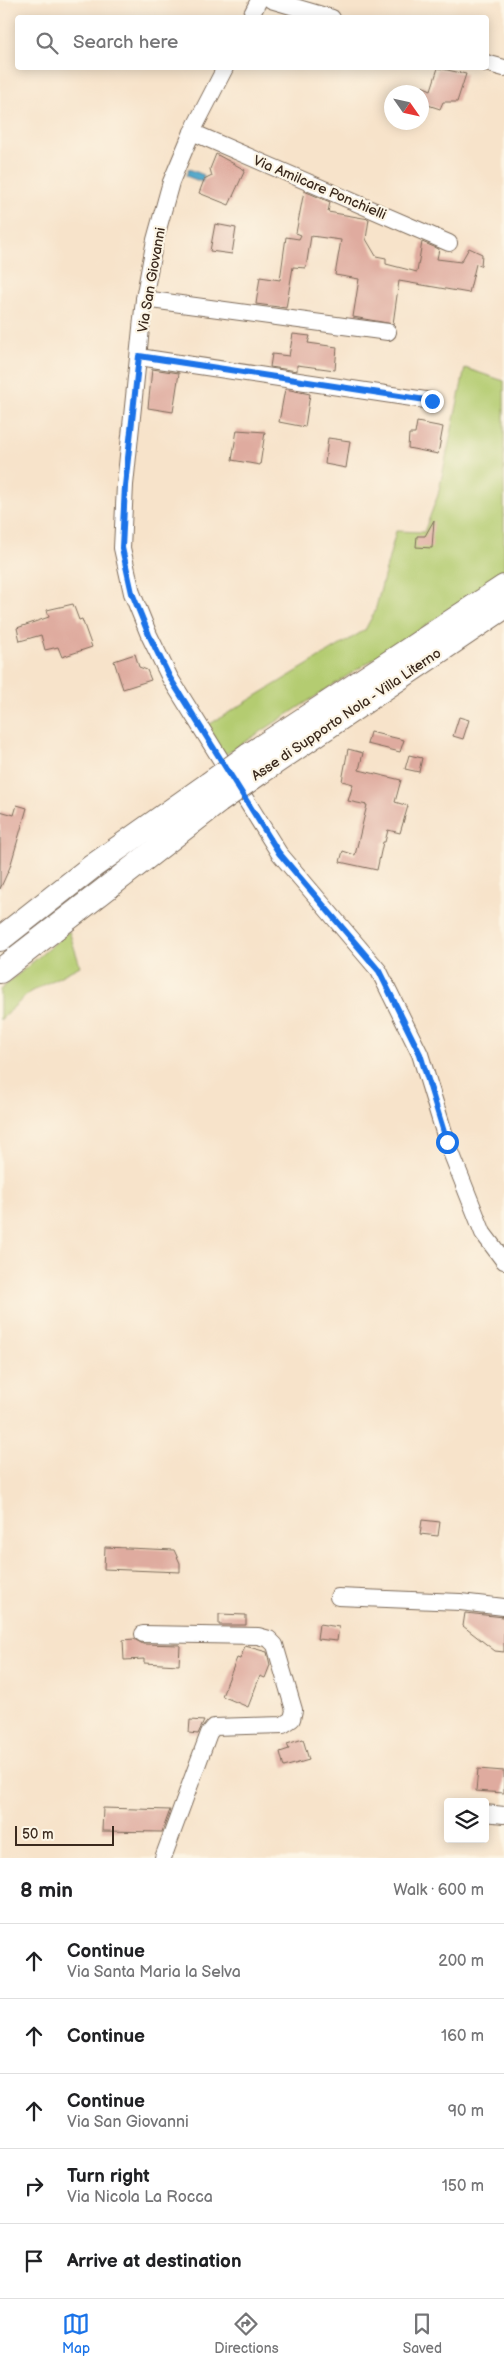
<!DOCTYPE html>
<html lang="en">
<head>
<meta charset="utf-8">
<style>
	:root { --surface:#fff; --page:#f6f6f6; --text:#202124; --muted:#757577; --line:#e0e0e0; --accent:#1a73e8 }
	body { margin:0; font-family:"Balsamiq Sans",sans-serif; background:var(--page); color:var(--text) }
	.controls { position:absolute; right:15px; bottom:15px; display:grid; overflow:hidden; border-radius:5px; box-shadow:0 2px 12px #0003 }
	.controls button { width:45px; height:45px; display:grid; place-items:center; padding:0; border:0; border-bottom:1px solid var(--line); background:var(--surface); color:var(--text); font:25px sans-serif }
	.compass { position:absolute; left:384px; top:85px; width:45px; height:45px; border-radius:50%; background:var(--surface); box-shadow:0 2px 12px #0003; rotate:124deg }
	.scale { position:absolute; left:15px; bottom:12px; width:99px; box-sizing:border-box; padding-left:5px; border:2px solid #3b2a1e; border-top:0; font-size:14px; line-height:18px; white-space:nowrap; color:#3b2a1e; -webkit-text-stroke:4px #fcf5e5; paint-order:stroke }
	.stop { position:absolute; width:15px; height:15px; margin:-11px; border:4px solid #1a73e8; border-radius:50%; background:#fff }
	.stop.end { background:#1a73e8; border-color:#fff; box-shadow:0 1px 5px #0008 }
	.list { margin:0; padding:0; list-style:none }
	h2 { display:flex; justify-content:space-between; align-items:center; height:65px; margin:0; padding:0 20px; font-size:21px }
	h2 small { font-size:16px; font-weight:400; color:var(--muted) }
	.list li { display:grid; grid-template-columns:32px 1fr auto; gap:15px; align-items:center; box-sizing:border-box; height:75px; padding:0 20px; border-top:1px solid var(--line) }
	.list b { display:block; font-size:19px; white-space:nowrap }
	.list p { margin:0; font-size:16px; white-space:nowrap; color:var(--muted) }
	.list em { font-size:16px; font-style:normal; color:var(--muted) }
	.icon { flex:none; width:28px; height:28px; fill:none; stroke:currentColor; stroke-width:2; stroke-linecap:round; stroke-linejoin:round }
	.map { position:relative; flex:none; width:504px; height:1858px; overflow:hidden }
	.search { position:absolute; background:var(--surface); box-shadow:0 2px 12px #0003; left:15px; right:15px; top:15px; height:55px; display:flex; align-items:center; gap:12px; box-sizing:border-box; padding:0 18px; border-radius:5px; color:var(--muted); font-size:19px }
	.sheet { height:440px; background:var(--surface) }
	nav { display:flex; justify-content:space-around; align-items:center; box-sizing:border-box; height:70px; border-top:1px solid var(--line); background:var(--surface); font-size:14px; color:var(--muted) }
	nav a { display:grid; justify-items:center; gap:2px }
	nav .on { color:var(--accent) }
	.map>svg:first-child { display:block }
</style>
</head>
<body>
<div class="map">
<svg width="504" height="1858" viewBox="0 0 504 1858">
	<rect width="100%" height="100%" fill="#fcf5e5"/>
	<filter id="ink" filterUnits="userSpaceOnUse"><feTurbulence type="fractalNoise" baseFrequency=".02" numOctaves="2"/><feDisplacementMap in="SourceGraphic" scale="10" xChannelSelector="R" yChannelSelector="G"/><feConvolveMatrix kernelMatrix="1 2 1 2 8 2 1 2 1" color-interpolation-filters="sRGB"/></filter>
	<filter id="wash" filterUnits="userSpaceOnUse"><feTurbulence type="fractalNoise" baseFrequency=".0096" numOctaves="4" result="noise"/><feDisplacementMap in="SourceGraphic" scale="20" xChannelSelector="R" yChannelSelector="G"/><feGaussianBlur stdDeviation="1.12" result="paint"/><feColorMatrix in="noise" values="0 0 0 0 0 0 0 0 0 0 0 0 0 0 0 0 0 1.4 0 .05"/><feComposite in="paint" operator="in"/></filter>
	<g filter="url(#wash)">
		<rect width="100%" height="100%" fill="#f7e3ca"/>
		<g fill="#b4cc71" stroke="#787b48">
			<polygon points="465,368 504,381 504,575 223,756 205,727 365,630 375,611 396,531 424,532 438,495"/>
			<polygon points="69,931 80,966 30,992 0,1020 0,990"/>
		</g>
		<polygon fill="#4ba4c9" stroke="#436774" points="189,169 204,175 202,182 186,176"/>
		<g id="blocks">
			<g fill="#dfab9f">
				<polygon points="438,68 466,74 457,102 443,102 440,109 422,103 422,86 431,90"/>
				<polygon points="216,154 245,170 229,205 199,193 204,180 212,176 210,169"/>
				<polygon points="304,191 330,202 328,212 369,219 366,239 376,256 386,258 386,264 417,272 422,242 439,249 437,259 461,262 469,248 482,254 481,266 476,264 469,293 399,281 393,324 353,317 359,279 335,275 341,240 311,236 306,268 293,267 286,308 256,304 260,277 280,280 286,237 299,239 301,235 296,233"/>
				<polygon points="215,224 236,228 232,254 210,251"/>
				<polygon points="293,334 310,336 308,343 337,347 335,370 297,365 297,371 270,367 272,354 289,356"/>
				<polygon points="152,369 179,373 173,412 148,408"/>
				<polygon points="285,389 310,394 305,427 279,422"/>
				<polygon points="417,422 443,427 438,454 408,448 409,434 415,434"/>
				<polygon points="237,430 265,432 260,465 232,460"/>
				<polygon points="328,438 350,441 346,468 325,464"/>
				<polygon points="434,520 432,548 416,547 417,536 425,536"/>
				<polygon points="73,604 79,620 82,619 92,647 62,657 58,647 45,650 41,635 20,641 17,628 49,617 47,610"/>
				<polygon points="135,654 139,667 147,670 151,680 123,689 114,661"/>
				<polygon points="459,717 469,720 463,739 453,736"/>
				<polygon points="370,732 404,740 400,752 367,744"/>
				<polygon points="348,749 363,753 359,770 401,780 395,802 408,806 400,833 388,830 385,842 383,842 377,870 340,862 343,851 355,855 367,805 348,801 353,784 342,781"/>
				<polygon points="409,755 422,758 419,772 405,769"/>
				<polygon points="17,805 27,808 10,867 0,889 0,811 14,815"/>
				<polygon points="422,1520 440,1522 438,1536 420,1534"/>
				<polygon points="105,1547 174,1550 180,1563 180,1572 104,1569"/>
				<polygon points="465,1613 504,1617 504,1652 495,1651 463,1626"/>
				<polygon points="219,1614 246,1615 246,1625 219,1625"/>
				<polygon points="319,1624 339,1627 337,1641 317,1639"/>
				<polygon points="134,1639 143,1644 180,1645 179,1665 144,1663 144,1659 124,1660 123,1640"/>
				<polygon points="245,1646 267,1652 270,1665 265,1678 260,1676 248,1707 222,1696 237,1658 240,1659"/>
				<polygon points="190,1720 204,1721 198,1734 189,1733"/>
				<polygon points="303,1739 309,1760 284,1767 280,1752 289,1749 287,1744"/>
				<polygon points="478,1769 504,1771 504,1793 476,1791"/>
				<polygon points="103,1808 170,1810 162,1832 102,1831"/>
			</g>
		</g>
	</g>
	<g filter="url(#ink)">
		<use href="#blocks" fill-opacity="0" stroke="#7d6b5a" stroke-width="1"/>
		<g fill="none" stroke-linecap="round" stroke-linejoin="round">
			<g stroke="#7d6b5a" stroke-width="18">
				<g id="minor">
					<polyline points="271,0 332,18"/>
					<polyline points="250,18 259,0"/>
					<polyline points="486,63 504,68"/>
					<polyline points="225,68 192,132 171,182 155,240 144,299 125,485 122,548 132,593 149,635 170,678 279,853 379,971 420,1054 447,1142 483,1233 504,1261"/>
					<polyline points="192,132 449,243"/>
					<polyline points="144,299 388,332"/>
					<polyline points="139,357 432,401"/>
					<polyline points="338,1597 460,1602 504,1607"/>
					<polyline points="143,1634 258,1636 269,1639 275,1645 294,1710 292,1719 283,1725 214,1727 209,1733 163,1858"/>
					<polyline points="485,1813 504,1815"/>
				</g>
			</g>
			<g stroke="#7d6b5a" stroke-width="26">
				<g id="highway">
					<polyline points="248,756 504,587"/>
					<polyline points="259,773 504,607"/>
					<polyline points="0,939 93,866 209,784"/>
					<polyline points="0,971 219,801"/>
				</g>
			</g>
			<use href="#minor" stroke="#fff" stroke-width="16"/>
			<use href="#highway" stroke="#fff" stroke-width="24"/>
			<g stroke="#7d6b5a" stroke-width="26" stroke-linecap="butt">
				<g id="highway-bridge">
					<polyline points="209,784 248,756"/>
					<polyline points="219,801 259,773"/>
				</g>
			</g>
			<use href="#highway-bridge" stroke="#fff" stroke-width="24"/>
		</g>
	</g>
	<g fill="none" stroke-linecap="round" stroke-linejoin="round" filter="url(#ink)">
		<polyline stroke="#1a73e8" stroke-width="6" points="432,401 139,356 125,486 122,548 132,593 149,635 170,678 279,853 379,971 420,1054 447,1142"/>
	</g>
	<g text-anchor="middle" stroke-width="4.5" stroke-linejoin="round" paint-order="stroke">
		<g font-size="14" fill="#3b2a1e" stroke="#fcf5e5">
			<text transform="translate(320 187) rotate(23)" y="5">Via Amilcare Ponchielli</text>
			<text transform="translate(151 280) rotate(-80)" y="5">Via San Giovanni</text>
			<text transform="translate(346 714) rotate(-34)" y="5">Asse di Supporto Nola - Villa Literno</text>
		</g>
	</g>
</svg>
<div class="controls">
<button><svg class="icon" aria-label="layers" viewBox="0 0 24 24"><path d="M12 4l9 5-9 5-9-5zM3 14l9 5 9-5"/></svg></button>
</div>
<svg class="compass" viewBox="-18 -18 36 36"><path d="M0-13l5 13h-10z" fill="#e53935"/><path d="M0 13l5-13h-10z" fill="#757577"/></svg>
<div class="scale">50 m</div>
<div class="stop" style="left:447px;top:1142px"></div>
<div class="stop end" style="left:432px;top:401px"></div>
<div class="search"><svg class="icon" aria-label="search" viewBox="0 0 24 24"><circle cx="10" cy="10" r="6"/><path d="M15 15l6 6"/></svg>Search here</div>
</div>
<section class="sheet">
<h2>8 min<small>Walk · 600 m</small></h2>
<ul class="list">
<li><svg class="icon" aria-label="ahead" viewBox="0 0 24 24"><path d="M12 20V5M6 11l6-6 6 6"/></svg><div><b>Continue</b><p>Via Santa Maria la Selva</p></div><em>200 m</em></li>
<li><svg class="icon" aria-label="ahead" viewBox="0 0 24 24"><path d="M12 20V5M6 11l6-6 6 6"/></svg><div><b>Continue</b></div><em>160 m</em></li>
<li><svg class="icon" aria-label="ahead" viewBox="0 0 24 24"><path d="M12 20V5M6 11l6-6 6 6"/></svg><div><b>Continue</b><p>Via San Giovanni</p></div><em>90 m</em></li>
<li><svg class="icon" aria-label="right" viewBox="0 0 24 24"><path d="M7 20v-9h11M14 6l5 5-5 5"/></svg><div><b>Turn right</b><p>Via Nicola La Rocca</p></div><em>150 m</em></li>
<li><svg class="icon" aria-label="arrive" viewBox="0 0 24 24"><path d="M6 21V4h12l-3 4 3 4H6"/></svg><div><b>Arrive at destination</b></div></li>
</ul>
</section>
<nav>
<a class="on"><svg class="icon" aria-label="map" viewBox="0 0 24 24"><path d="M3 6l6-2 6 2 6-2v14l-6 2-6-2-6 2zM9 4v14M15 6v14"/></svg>Map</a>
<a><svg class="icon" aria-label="directions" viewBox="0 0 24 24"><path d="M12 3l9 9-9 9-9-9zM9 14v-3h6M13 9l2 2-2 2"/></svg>Directions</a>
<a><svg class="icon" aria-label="saved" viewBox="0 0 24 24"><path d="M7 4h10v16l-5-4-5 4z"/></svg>Saved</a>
</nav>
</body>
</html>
